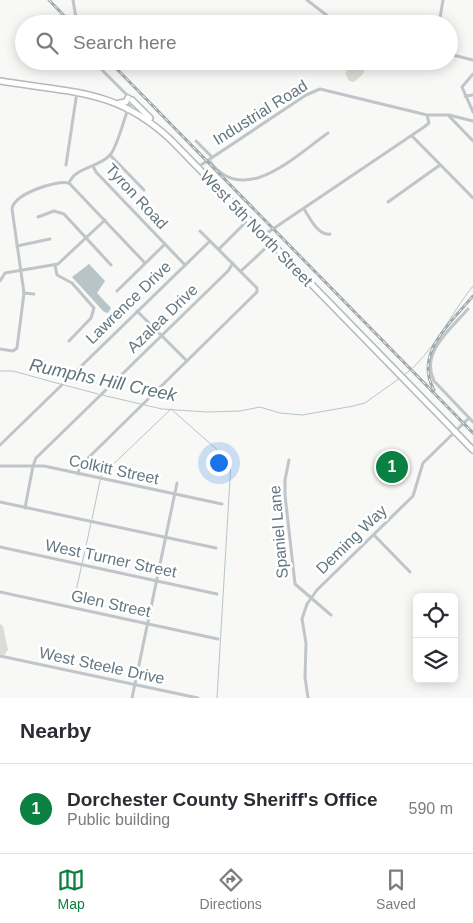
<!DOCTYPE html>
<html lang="en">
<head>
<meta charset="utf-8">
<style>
	:root { --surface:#fff; --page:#f7f7f7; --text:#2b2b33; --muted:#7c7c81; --line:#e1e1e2; --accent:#0b8043 }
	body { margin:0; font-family:Helvetica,sans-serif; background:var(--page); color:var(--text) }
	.controls { position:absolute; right:15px; bottom:15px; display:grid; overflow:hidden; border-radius:8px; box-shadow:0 2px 12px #0003 }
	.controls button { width:45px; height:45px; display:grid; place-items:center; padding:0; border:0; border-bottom:1px solid var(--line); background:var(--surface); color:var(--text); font:25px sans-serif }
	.you { position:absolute; left:218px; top:462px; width:18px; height:18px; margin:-12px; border:4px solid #fff; border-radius:50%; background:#1a73e8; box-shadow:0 0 0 8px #1a73e833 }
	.badge { display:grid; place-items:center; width:32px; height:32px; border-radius:50%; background:var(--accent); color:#fff; font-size:16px; font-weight:700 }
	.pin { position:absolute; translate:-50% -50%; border:2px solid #fff; box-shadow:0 1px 5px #0006 }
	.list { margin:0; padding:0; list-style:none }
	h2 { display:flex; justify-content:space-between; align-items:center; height:65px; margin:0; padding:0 20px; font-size:21px }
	h2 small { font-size:16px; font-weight:400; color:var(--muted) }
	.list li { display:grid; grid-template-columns:32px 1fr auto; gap:15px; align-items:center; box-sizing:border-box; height:90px; padding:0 20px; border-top:1px solid var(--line) }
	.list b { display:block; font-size:19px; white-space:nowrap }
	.list p { margin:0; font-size:16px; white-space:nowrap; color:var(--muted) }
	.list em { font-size:16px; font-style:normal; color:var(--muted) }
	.icon { flex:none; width:28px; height:28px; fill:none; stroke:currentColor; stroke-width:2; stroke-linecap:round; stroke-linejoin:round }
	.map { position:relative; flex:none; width:473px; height:698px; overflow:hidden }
	.search { position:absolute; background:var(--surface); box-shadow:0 2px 12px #0003; left:15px; right:15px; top:15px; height:55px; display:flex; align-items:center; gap:12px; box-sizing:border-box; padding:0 18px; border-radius:28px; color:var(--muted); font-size:19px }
	.sheet { height:155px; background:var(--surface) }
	nav { display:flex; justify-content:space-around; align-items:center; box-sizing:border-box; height:70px; border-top:1px solid var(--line); background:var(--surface); font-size:14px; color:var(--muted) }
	nav a { display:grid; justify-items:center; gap:2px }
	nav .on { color:var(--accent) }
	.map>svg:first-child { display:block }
</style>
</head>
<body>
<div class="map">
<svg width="473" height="698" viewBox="0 0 473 698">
	<rect width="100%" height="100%" fill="#f8f8f6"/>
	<g fill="#d9ddd5">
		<polygon points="354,61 367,61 363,74 354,82 349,81 345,73"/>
		<polygon points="0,624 3,626 8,650 4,655 0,654"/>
	</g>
	<polygon fill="#b7c5c8" points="89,264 105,281 97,293 111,308 108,313 104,312 72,277"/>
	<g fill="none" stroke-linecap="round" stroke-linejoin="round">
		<g stroke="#b7c5c8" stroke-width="1">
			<polyline points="0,371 13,371 60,384"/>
			<path d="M404,375c28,-20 47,-62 69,-89"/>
			<polyline points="64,385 98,394"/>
			<polyline points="102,395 162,409 207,412 240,411 260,407 280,413 302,415 348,407"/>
			<polyline points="349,407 365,403 400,378"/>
			<polyline points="171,409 231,462 217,698"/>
			<polyline points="92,519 101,476 171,409"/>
			<polyline points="76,591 91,523"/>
		</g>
		<g stroke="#b3b9bc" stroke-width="8">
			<g id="major">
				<path d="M0,81c70,12 116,7 171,59l302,310"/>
				<polyline points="132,100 150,118"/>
				<polyline points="120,103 126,102 128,98"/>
			</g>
		</g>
		<g stroke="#bfc5c8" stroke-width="3">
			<polyline points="73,0 77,24"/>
			<polyline points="307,0 329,17 348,24"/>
			<polyline points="439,24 443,0"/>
			<polyline points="449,54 473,60"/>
			<polyline points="473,74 462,87 473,112"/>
			<polyline points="465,96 473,95"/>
			<polyline points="428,115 449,115 473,121"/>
			<polyline points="449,116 473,141"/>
			<polyline points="412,136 473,198"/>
			<polyline points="196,141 212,157"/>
			<polyline points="110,155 144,190"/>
			<path d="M209,160c34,49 86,-4 119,-27"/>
			<polyline points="66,165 77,92"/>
			<polyline points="93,166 96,172 185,265"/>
			<polyline points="198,167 306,95 320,89 427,115 429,123 424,127 264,235"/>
			<path d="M69,183c7,-17 30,-15 41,-28 6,-6 15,-37 18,-47l4,-5v-3l-39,-39"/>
			<polyline points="388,202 440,165"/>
			<path d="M304,209c6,9 14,27 26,25"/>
			<polyline points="38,217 54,211 64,214 111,265"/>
			<polyline points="17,246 50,239"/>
			<polyline points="219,249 248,220"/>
			<polyline points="55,265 57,275 72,283 94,308 91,318 69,341"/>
			<polyline points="241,271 271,243"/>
			<polyline points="0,281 5,273 58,264 105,220"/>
			<polyline points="117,291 165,244"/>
			<polyline points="24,293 34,294"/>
			<path d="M468,309c-17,20 -48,43 -34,72l39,41"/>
			<polyline points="137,311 187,361"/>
			<path d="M0,349l13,2 4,-3 7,-55 -12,-84c2,-15 43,-29 57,-26l76,80"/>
			<polyline points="0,445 210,241"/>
			<polyline points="289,460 285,480 285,495 295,584 331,615"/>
			<polyline points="0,466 44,466 222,504"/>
			<polyline points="78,474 80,466 257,292 257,288 200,231"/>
			<polyline points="0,502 216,548"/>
			<polyline points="25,508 33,466 36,458 228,271 233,263"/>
			<polyline points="374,535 410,572"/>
			<polyline points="0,547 217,594"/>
			<polyline points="0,592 218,639"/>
			<polyline points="0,656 198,698"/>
			<polyline points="132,698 177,483"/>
			<polyline points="308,698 305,677 306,643 302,619 307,604 317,590 413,496 423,463 469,418"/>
		</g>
		<use href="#major" stroke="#fff" stroke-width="5"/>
		<g stroke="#a0a9ae" stroke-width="3">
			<g id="rail">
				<polyline points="49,0 72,24"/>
				<polyline points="109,61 473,433"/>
				<path d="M434,390c-21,-37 18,-68 39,-94"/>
			</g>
		</g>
		<use href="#rail" stroke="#fff" stroke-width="1" stroke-dasharray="4" stroke-linecap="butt"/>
	</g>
	<g text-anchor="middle" stroke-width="5" stroke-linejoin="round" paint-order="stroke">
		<g font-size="16" fill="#637781" stroke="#fff">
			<text transform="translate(260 112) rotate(-32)" y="6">Industrial Road</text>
			<text transform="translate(137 196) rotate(47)" y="6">Tyron Road</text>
			<text transform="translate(257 228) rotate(46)" y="6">West 5th North Street</text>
			<text transform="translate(128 302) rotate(-44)" y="6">Lawrence Drive</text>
			<text transform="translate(162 318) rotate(-44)" y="6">Azalea Drive</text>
			<text transform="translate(114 469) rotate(12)" y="6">Colkitt Street</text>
			<text transform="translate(278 532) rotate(-95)" y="6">Spaniel Lane</text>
			<text transform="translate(351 539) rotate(-44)" y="6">Deming Way</text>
			<text transform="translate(111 558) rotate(12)" y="6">West Turner Street</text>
			<text transform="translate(111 603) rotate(12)" y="6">Glen Street</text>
			<text transform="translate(102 665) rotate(12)" y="6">West Steele Drive</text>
		</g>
		<g font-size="18" font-style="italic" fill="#5e767c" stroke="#fff">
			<text transform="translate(103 380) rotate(12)" y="6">Rumphs Hill Creek</text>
		</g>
	</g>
</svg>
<div class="controls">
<button><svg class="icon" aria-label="locate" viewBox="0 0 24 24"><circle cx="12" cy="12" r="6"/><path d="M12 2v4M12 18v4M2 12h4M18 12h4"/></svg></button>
<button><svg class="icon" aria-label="layers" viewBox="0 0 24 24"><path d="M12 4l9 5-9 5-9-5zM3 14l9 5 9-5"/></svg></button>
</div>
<div class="you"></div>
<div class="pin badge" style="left:392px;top:467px">1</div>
<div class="search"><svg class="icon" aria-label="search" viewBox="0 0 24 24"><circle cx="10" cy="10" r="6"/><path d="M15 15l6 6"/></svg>Search here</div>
</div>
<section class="sheet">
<h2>Nearby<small></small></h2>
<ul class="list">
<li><span class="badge">1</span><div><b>Dorchester County Sheriff's Office</b><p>Public building</p></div><em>590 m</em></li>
</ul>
</section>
<nav>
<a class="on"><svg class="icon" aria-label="map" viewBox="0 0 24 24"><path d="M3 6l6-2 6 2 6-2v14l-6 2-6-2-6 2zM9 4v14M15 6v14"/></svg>Map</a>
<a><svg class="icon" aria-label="directions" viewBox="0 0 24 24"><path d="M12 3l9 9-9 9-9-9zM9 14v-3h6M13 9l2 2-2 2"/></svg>Directions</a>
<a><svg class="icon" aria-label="saved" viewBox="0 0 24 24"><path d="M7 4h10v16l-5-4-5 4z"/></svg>Saved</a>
</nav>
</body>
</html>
